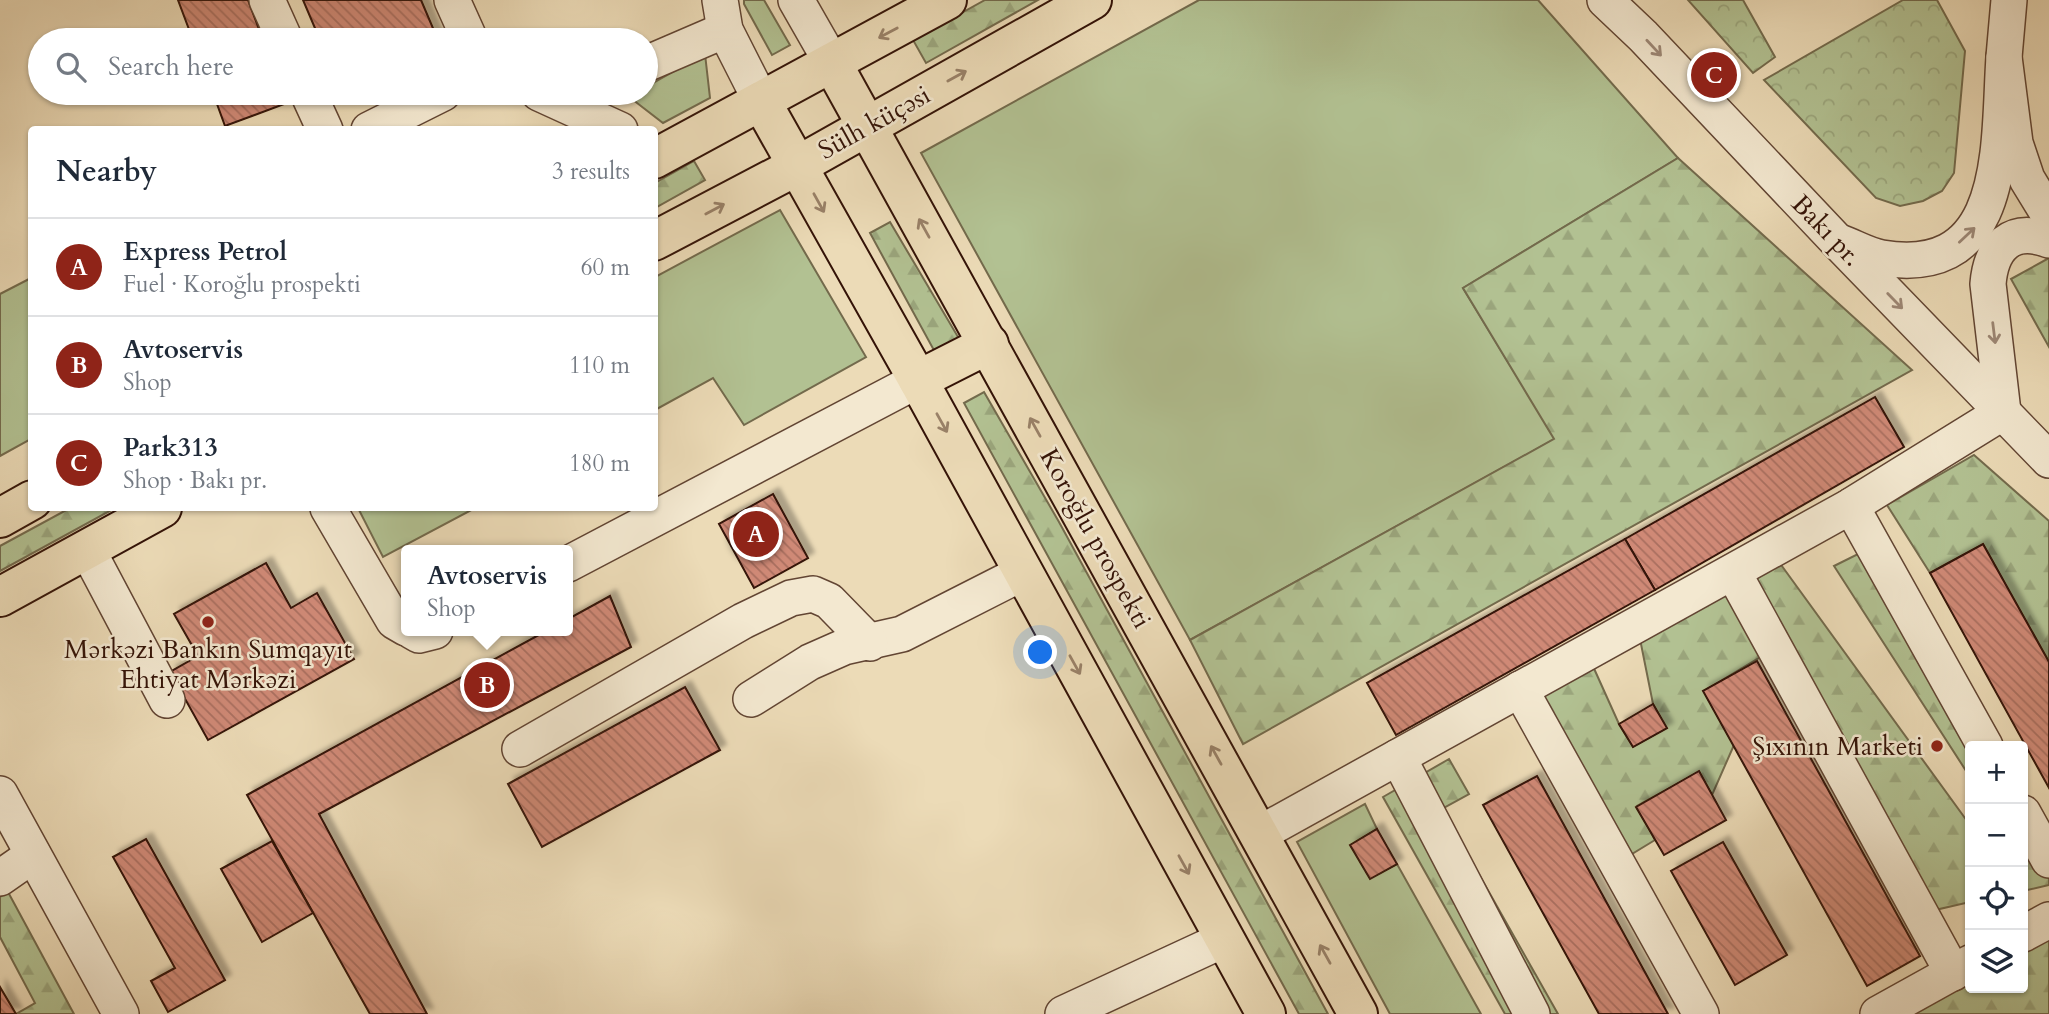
<!DOCTYPE html>
<html lang="en">
<head>
<meta charset="utf-8">
<style>
	:root { --surface:#fff; --page:#f2f2f3; --text:#1f2937; --muted:#747a83; --line:#e0e1e3; --accent:#8f2418 }
	body { margin:0; font-family:Cardo,serif; background:var(--page); color:var(--text) }
	.controls { position:absolute; right:21px; bottom:21px; display:grid; overflow:hidden; border-radius:7px; box-shadow:0 2px 5px #0004 }
	.controls button { width:63px; height:63px; display:grid; place-items:center; padding:0; border:0; border-bottom:2px solid var(--line); background:var(--surface); color:var(--text); font:35px sans-serif }
	.you { position:absolute; left:1041px; top:653px; width:24px; height:24px; margin:-18px; border:5px solid #fff; border-radius:50%; background:#1a73e8; box-shadow:0 0 0 10px #1a73e833 }
	.badge { display:grid; place-items:center; width:46px; height:46px; border-radius:50%; background:var(--accent); color:#fff; font-size:23px; font-weight:700 }
	.pin { position:absolute; translate:-50% -50%; border:4px solid #fff; box-shadow:0 2px 7px #0006 }
	.popup { position:absolute; left:401px; top:545px; width:172px; height:91px; box-sizing:border-box; display:grid; place-content:center; border-radius:7px; background:var(--surface); filter:drop-shadow(0 2px 5px #0005); font-size:23px; white-space:nowrap; color:var(--muted) }
	.popup b { font-size:26px; color:var(--text) }
	.popup::after { content:''; position:absolute; left:50%; top:100%; margin-left:-14px; border:14px solid transparent; border-top-color:var(--surface) }
	.list { margin:0; padding:0; list-style:none }
	h2 { display:flex; justify-content:space-between; align-items:center; height:91px; margin:0; padding:0 28px; font-size:30px }
	h2 small { font-size:23px; font-weight:400; color:var(--muted) }
	.list li { display:grid; grid-template-columns:46px 1fr auto; gap:21px; align-items:center; box-sizing:border-box; height:98px; padding:0 28px; border-top:2px solid var(--line) }
	.list b { display:block; font-size:26px; white-space:nowrap }
	.list p { margin:0; font-size:23px; white-space:nowrap; color:var(--muted) }
	.list em { font-size:23px; font-style:normal; color:var(--muted) }
	.icon { flex:none; width:38px; height:38px; fill:none; stroke:currentColor; stroke-width:2; stroke-linecap:round; stroke-linejoin:round }
	.map { position:relative; flex:none; width:2049px; height:1014px; overflow:hidden }
	.search { position:absolute; background:var(--surface); box-shadow:0 2px 5px #0004; left:28px; top:28px; width:630px; height:77px; display:flex; align-items:center; gap:18px; box-sizing:border-box; padding:0 24px; border-radius:38px; color:var(--muted); font-size:26px }
	.panel { position:absolute; background:var(--surface); box-shadow:0 2px 5px #0004; left:28px; top:126px; width:630px; height:385px; border-radius:7px }
	.map>svg:first-child { display:block }
</style>
</head>
<body>
<div class="map">
<svg width="2049" height="1014" viewBox="0 0 2049 1014">
	<defs>
		<pattern id="forest-firs" width="22" height="20" patternUnits="userSpaceOnUse" patternTransform="scale(1.75)"><rect width="22" height="20" fill="#b2c192"/><path d="M5 1l3.5 6h-7zM16 11l3.5 6h-7z" fill="#9aa57c"/></pattern>
		<pattern id="park-crowns" width="20" height="18" patternUnits="userSpaceOnUse" patternTransform="scale(1.75)"><rect width="20" height="18" fill="#b2c192"/><path d="M2 6a3 3 0 1 1 6 0M12 15a3 3 0 1 1 6 0" fill="none" stroke="#9aa57c"/></pattern>
		<pattern id="building-back-hatch" width="6" height="6" patternUnits="userSpaceOnUse" patternTransform="scale(1.75)"><rect width="6" height="6" fill="#cf8976"/><path d="M-1 5l2 2M0 0l6 6M5-1l2 2" fill="none" stroke="#a96f5f"/></pattern>
		<filter id="shadow"><feDropShadow dx="6" dy="-6" stdDeviation="2" flood-color="#0004"/></filter>
	</defs>
	<rect width="100%" height="100%" fill="#ecdbb7"/>
	<filter id="stains"><feTurbulence type="fractalNoise" baseFrequency=".00286" numOctaves="4"/><feColorMatrix values="0 0 0 0 .2 0 0 0 0 .09 0 0 0 0 .02 0 0 0 .5 -.17"/></filter>
	<radialGradient id="worn" r=".72"><stop offset=".6" stop-color="#630" stop-opacity="0"/><stop offset="1" stop-color="#630" stop-opacity=".3"/></radialGradient>
	<g fill="#b2c192" stroke="#736a4c" stroke-width="2">
		<polygon points="744,0 764,0 790,45 772,55 744,4"/>
		<polygon points="1199,0 1538,0 1678,158 1463,288 1555,439 1190,640 921,153"/>
		<polygon points="705,54 710,98 663,123 628,96 634,93 646,93 646,87"/>
		<polygon points="780,210 866,357 744,425 713,378 655,410 655,277"/>
		<polygon points="31,278 31,439 0,456 0,294"/>
		<polygon points="358,508 475,508 383,557"/>
		<polygon points="1365,804 1377,829 1351,845 1370,878 1397,864 1481,1014 1390,1014 1297,842"/>
	</g>
	<g fill="url(#forest-firs)" stroke="#736a4c" stroke-width="2">
		<polygon points="985,0 1038,0 926,63 913,40"/>
		<polygon points="1678,158 1912,370 1243,744 1190,640 1554,439 1463,288"/>
		<polygon points="694,161 705,180 655,208 655,183"/>
		<polygon points="890,222 961,342 936,354 870,233"/>
		<polygon points="2049,258 2049,347 2011,279"/>
		<polygon points="984,392 1059,522 1328,1014 1299,1014 964,403"/>
		<polygon points="1974,455 2049,521 2049,662 1983,544 1930,573 1887,505"/>
		<polygon points="70,508 115,508 0,571 0,546"/>
		<polygon points="1874,546 1970,746 1970,777 1834,566"/>
		<polygon points="1771,551 1970,825 1970,902 1935,910 1779,646 1704,691 1734,745 1712,795 1699,772 1637,806 1655,840 1617,863 1520,689 1587,653 1619,724 1633,747 1666,728 1653,704 1637,624"/>
		<polygon points="1449,759 1469,794 1442,809 1558,1014 1505,1014 1383,797"/>
		<polygon points="2023,814 2049,860 2049,885 2023,891"/>
		<polygon points="8,892 74,1014 16,1014 35,1003 0,937 0,897"/>
		<polygon points="2049,920 2049,1014 1878,1014 1970,963 1970,988 2023,988 2023,934"/>
	</g>
	<g fill="url(#park-crowns)" stroke="#736a4c" stroke-width="2">
		<polygon points="1688,0 1743,0 1775,57 1753,73"/>
		<polygon points="1903,0 1937,0 1965,51 1954,173 1942,191 1923,201 1900,206 1876,198 1764,80"/>
	</g>
	<g fill="url(#building-back-hatch)" stroke="#341307" stroke-width="2" filter="url(#shadow)">
		<polygon points="178,0 248,0 263,40 193,40"/>
		<polygon points="303,0 421,0 438,40 320,40"/>
		<polygon points="213,93 283,93 287,103 225,126"/>
		<polygon points="1875,397 1904,447 1655,590 1625,539"/>
		<polygon points="773,494 808,558 754,588 719,524"/>
		<polygon points="1625,539 1655,590 1396,735 1367,683"/>
		<polygon points="1983,544 2049,662 2049,788 1930,573"/>
		<polygon points="266,563 291,608 317,593 354,659 208,740 170,672 198,656 174,614"/>
		<polygon points="610,596 631,647 319,814 427,1014 370,1014 247,795 546,631 568,631 568,619"/>
		<polygon points="1757,661 1920,956 1867,986 1703,691"/>
		<polygon points="685,687 720,750 542,847 508,784"/>
		<polygon points="1653,704 1667,728 1633,747 1619,724"/>
		<polygon points="1699,771 1726,820 1664,855 1636,807"/>
		<polygon points="1537,776 1668,1014 1599,1014 1483,805"/>
		<polygon points="1377,829 1397,864 1370,879 1350,845"/>
		<polygon points="146,839 225,980 168,1012 151,981 175,968 113,857"/>
		<polygon points="272,841 313,913 262,942 221,869"/>
		<polygon points="1723,842 1787,955 1735,985 1671,871"/>
		<polygon points="0,987 16,1014 0,1014"/>
	</g>
	<g fill="none" stroke-linecap="round" stroke-linejoin="round">
		<g stroke="#624533" stroke-width="38">
			<g id="minor">
				<polyline points="267,0 285,40"/>
				<polyline points="452,0 470,40"/>
				<polyline points="720,0 725,30 761,101"/>
				<polyline points="796,0 832,63"/>
				<polyline points="1605,0 1643,36 1836,240 2049,460"/>
				<polyline points="2009,0 2004,57 2015,143 2027,179 2049,215"/>
				<polyline points="646,64 725,30"/>
				<polyline points="308,93 325,130"/>
				<polyline points="539,93 620,130"/>
				<polyline points="369,130 443,93"/>
				<path d="M1842,243c13,5 27,13 40,15 128,21 116,-116 122,-201"/>
				<polyline points="1851,506 1985,746"/>
				<polyline points="328,508 394,621 406,628"/>
				<polyline points="87,549 167,700"/>
				<polyline points="568,564 918,380"/>
				<polyline points="1733,572 1953,973"/>
				<polyline points="412,631 419,635 435,631"/>
				<polyline points="1520,689 1701,1014"/>
				<polyline points="751,699 810,662 844,647 902,634 1024,572"/>
				<polyline points="520,749 743,621 791,598 813,594 829,601 870,643"/>
				<polyline points="1398,757 1532,1014"/>
				<polyline points="0,794 121,1014"/>
				<polyline points="2023,813 2049,860"/>
				<path d="M1259,834l592,-328 152,-94 -15,-128c3,-37 23,-58 61,-44"/>
				<polyline points="0,878 33,855"/>
				<polyline points="2023,934 2049,920"/>
				<polyline points="1063,1014 1225,939"/>
				<polyline points="1878,1014 1970,963"/>
			</g>
		</g>
		<g stroke="#341307" stroke-width="42">
			<g id="major">
				<polyline points="832,63 1358,1014"/>
				<polyline points="761,101 918,380 1266,1014"/>
				<polyline points="918,380 989,344"/>
			</g>
		</g>
		<g stroke="#341307" stroke-width="42">
			<g id="highway">
				<polyline points="654,159 947,0"/>
				<polyline points="654,241 797,166 1092,0"/>
				<polyline points="0,518 32,500"/>
				<polyline points="0,597 162,508"/>
			</g>
		</g>
		<use href="#minor" stroke="#f3e8d0" stroke-width="35"/>
		<use href="#major" stroke="#ecdbb7" stroke-width="38"/>
		<use href="#highway" stroke="#ecdbb7" stroke-width="38"/>
	</g>
	<defs><path id="oneway-shaft" d="M-6 0H5M1.5-3L5.5 0L1.5 3" fill="none" stroke-width="1.6" stroke-linecap="round" stroke-linejoin="round" transform="scale(1.75)"/></defs>
	<g stroke="#998168">
		<use href="#oneway-shaft" transform="translate(888 33) rotate(152)"/>
		<use href="#oneway-shaft" transform="translate(957 76) rotate(-29)"/>
		<use href="#oneway-shaft" transform="translate(819 203) rotate(61)"/>
		<use href="#oneway-shaft" transform="translate(715 209) rotate(-28)"/>
		<use href="#oneway-shaft" transform="translate(924 228) rotate(-119)"/>
		<use href="#oneway-shaft" transform="translate(942 423) rotate(61)"/>
		<use href="#oneway-shaft" transform="translate(1035 427) rotate(-119)"/>
		<use href="#oneway-shaft" transform="translate(1075 665) rotate(61)"/>
		<use href="#oneway-shaft" transform="translate(1216 755) rotate(-119)"/>
		<use href="#oneway-shaft" transform="translate(1184 865) rotate(61)"/>
		<use href="#oneway-shaft" transform="translate(1325 954) rotate(-119)"/>
	</g>
	<g stroke="#9d8876">
		<use href="#oneway-shaft" transform="translate(1654 48) rotate(47)"/>
		<use href="#oneway-shaft" transform="translate(1967 235) rotate(-43)"/>
		<use href="#oneway-shaft" transform="translate(1895 301) rotate(46)"/>
		<use href="#oneway-shaft" transform="translate(1994 333) rotate(83)"/>
	</g>
	<g fill="#8f2418" stroke="#f3e8d0" stroke-width="2.5">
		<circle cx="208" cy="622" r="7"/>
		<circle cx="1937" cy="746" r="7"/>
	</g>
	<g text-anchor="middle" stroke-width="5" stroke-linejoin="round" paint-order="stroke">
		<g font-size="26" fill="#341307" stroke="#f3e8d0">
			<text transform="translate(874 122) rotate(-29)" y="9">Sülh küçəsi</text>
			<text transform="translate(1827 230) rotate(46)" y="9">Bakı pr.</text>
			<text transform="translate(1096 538) rotate(61)" y="9">Koroğlu prospekti</text>
		</g>
		<g font-size="26" fill="#341307" stroke="#f3e8d0">
			<text x="208" y="658">Mərkəzi Bankın Sumqayıt<tspan x="208" dy="30">Ehtiyat Mərkəzi</tspan></text>
			<text x="1923" y="755" text-anchor="end">Şıxının Marketi</text>
		</g>
	</g>
	<rect width="100%" height="100%" filter="url(#stains)"/>
	<rect width="100%" height="100%" fill="url(#worn)"/>
</svg>
<div class="controls">
<button>+</button>
<button>−</button>
<button><svg class="icon" aria-label="locate" viewBox="0 0 24 24"><circle cx="12" cy="12" r="6"/><path d="M12 2v4M12 18v4M2 12h4M18 12h4"/></svg></button>
<button><svg class="icon" aria-label="layers" viewBox="0 0 24 24"><path d="M12 4l9 5-9 5-9-5zM3 14l9 5 9-5"/></svg></button>
</div>
<div class="you"></div>
<div class="pin badge" style="left:756px;top:534px">A</div>
<div class="pin badge" style="left:487px;top:685px">B</div>
<div class="popup"><b>Avtoservis</b>Shop</div>
<div class="pin badge" style="left:1714px;top:75px">C</div>
<div class="search"><svg class="icon" aria-label="search" viewBox="0 0 24 24"><circle cx="10" cy="10" r="6"/><path d="M15 15l6 6"/></svg>Search here</div>
<section class="panel">
<h2>Nearby<small>3 results</small></h2>
<ul class="list">
<li><span class="badge">A</span><div><b>Express Petrol</b><p>Fuel · Koroğlu prospekti</p></div><em>60 m</em></li>
<li><span class="badge">B</span><div><b>Avtoservis</b><p>Shop</p></div><em>110 m</em></li>
<li><span class="badge">C</span><div><b>Park313</b><p>Shop · Bakı pr.</p></div><em>180 m</em></li>
</ul>
</section>
</div>
</body>
</html>
